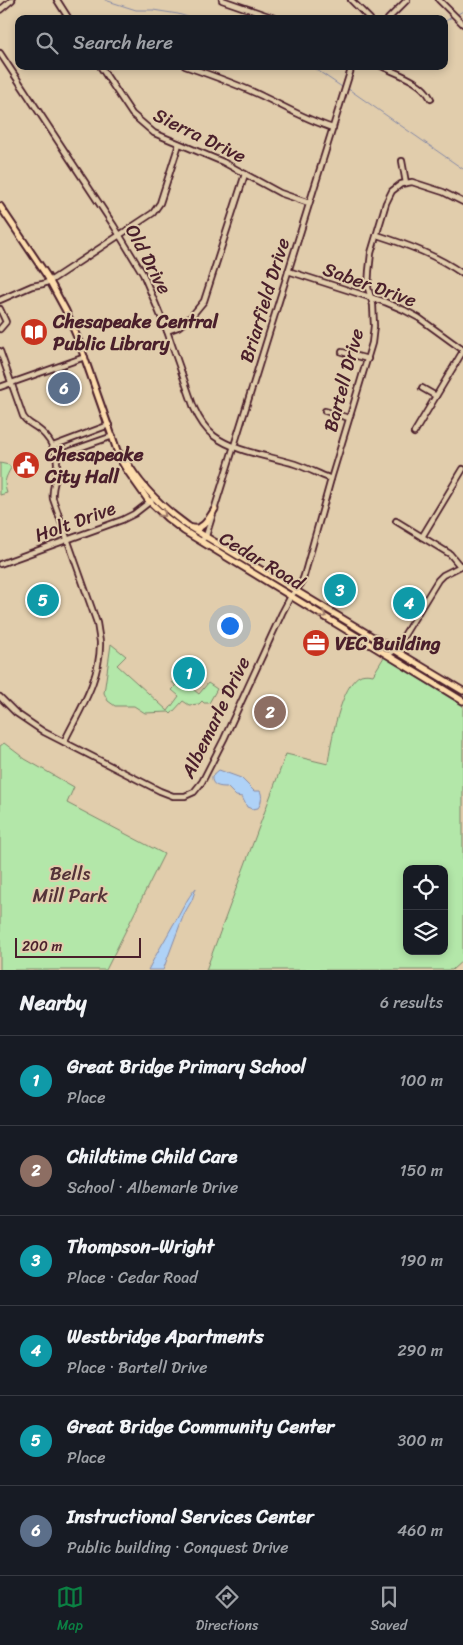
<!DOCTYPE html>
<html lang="en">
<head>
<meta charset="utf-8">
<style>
	:root { --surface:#171b24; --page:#242831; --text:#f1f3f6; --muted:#9ea1a6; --line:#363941; --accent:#0b8043 }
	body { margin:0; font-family:Sriracha,sans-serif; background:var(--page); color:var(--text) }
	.controls { position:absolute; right:15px; bottom:15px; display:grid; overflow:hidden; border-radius:10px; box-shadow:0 2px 8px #0003 }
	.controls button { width:45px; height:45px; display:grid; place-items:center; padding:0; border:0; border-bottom:1px solid var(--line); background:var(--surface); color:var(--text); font:25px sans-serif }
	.scale { position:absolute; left:15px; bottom:12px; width:126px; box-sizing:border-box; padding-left:5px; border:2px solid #4a1f2b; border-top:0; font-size:14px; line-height:18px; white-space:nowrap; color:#4a1f2b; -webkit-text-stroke:4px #e1cdac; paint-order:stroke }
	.you { position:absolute; left:229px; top:625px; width:18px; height:18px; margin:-12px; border:4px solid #fff; border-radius:50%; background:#1a73e8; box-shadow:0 0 0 8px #1a73e833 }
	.badge { display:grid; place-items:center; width:32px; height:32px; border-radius:50%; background:var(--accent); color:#fff; font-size:16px; font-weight:700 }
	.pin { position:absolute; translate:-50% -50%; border:2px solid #fff; box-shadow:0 1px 5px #0006 }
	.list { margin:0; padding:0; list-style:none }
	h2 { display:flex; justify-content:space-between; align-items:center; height:65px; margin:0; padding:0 20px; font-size:21px }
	h2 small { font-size:16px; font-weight:400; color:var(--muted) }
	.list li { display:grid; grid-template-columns:32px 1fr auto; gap:15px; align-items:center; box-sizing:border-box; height:90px; padding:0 20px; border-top:1px solid var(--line) }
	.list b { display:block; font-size:19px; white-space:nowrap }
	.list p { margin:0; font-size:16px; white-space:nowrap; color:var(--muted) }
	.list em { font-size:16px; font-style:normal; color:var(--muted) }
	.icon { flex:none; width:28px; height:28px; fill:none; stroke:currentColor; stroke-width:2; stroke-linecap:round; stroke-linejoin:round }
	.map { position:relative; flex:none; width:463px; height:970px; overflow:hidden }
	.search { position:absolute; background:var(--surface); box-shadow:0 2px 8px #0003; left:15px; right:15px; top:15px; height:55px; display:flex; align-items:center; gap:12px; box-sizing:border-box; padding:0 18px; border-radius:10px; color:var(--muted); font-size:19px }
	.sheet { height:605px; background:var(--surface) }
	nav { display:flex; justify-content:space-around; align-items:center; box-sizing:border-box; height:70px; border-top:1px solid var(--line); background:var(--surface); font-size:14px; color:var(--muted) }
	nav a { display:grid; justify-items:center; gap:2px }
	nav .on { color:var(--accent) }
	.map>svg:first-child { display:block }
</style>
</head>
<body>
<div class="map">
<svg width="463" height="970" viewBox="0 0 463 970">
	<rect width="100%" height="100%" fill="#e1cdac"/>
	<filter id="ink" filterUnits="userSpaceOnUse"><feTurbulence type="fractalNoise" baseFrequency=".02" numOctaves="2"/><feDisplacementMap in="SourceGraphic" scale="10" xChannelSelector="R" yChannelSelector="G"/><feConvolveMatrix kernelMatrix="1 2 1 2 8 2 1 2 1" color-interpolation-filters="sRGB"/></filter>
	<g filter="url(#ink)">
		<g fill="#b3e7a9" stroke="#7e836a" fill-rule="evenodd">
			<path d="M0,463l9,2 2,3c-5,9 -8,14 -4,25l-7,2z"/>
			<polygon points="111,644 126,656 117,665 168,711 179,696 172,690 176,686 172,682 177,678 189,688 190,687 199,694 208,683 217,689 209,703 204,703 202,701 199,704 189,705 183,701 171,714 169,712 145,713 134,706 115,706 108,701 104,693"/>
			<path d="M384,657l79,49v254l-11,10h-246l80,-216 42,10c2,-19 13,-81 33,-89 4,-1 8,-1 12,0zM407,869h37v82h-37z"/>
			<polygon points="4,743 25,759 74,787 67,803 164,854 106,970 0,970 0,746"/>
		</g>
		<g fill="#afd2f7" stroke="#878aa5">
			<path d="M219,770l22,8 13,13h6c3,5 1,13 -2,17l-6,1 -5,-2 -5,-10 -6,-1 -9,-9c-8,0 -16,-1 -15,-11z"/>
			<path d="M196,888l-4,12 -8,14 -21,56h-15c8,-16 17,-30 25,-45 8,-12 13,-26 23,-37z"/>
		</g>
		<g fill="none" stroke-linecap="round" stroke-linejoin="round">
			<g stroke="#878aa5" stroke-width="1">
				<polyline points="105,0 136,10 153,10 178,14 194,19"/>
				<polyline points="458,14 463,11"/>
				<polyline points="444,22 452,17"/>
				<polyline points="311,66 342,87"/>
				<polyline points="347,88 463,169"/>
			</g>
			<g stroke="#4a1f2b" stroke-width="8">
				<g id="minor">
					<polyline points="57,0 69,19"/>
					<polyline points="222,0 277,19"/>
					<polyline points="351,0 370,19"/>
					<polyline points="439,0 463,24"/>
					<polyline points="0,10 12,0"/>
					<polyline points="388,19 407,0"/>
					<path d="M0,53l114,173 29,48 24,57 27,77c5,11 11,21 20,28 21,16 56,20 81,28 12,4 24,10 36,15"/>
					<polyline points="100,66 132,114 154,133 223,162 280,193 309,203"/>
					<path d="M185,66c26,9 52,18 77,30 23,11 45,24 71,32"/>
					<path d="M381,66c17,8 41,15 50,33"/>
					<polyline points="402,161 406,183"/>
					<path d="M377,235c31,10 59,20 86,39"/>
					<polyline points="288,271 385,302 404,310 419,318 463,350"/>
					<polyline points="0,300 32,286 43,284 50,281 153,213 160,203 179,144"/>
					<polyline points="0,309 6,322 0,329"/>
					<polyline points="167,331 178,327 190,318 204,301 245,174"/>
					<path d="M0,351l23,65c3,6 8,8 14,12 13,9 21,25 20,40 0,11 -6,20 -4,31l44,124c1,6 2,13 3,19 1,37 -21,69 -36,100"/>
					<polyline points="342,352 368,359"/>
					<polyline points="0,387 85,357"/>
					<polyline points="422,388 436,396"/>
					<polyline points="325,411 349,418"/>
					<polyline points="414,433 463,351"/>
					<polyline points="53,446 109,425"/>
					<polyline points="56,456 113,436"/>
					<polyline points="396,521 450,554 460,566"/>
					<polyline points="422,537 463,469"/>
					<polyline points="203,539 206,536 352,66"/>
					<polyline points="0,564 122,520 134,514 152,500"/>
					<polyline points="388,655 395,650 438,580 443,575 463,565"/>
					<polyline points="0,697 16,713 44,732 160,791 173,796 185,796 194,792 202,782 224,739 282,613 291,596 301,584 304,576 331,479 372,343 374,326 373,305 368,288 369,271 371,253 386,203 392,191 401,184 412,182 443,192 463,202"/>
				</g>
			</g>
			<g stroke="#4a1f2b" stroke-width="9">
				<g id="major">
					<polyline points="0,206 47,276 66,311 79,342 120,459 126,469 148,500 167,518 184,531 463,701"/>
					<path d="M120,454l4,3c15,28 39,51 64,69l275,165"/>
					<path d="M193,528c11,2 16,-11 22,-19"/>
				</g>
			</g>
			<use href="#minor" stroke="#e1cdac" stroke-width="4.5"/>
			<use href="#major" stroke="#fcdcac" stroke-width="5"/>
		</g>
		<defs><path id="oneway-chevron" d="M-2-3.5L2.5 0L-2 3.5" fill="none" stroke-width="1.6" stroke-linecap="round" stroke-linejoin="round" transform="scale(1.25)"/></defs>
		<g stroke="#a37e6c">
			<use href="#oneway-chevron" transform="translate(163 514) rotate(42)"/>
			<use href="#oneway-chevron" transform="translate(323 615) rotate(31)"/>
		</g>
	</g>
	<defs>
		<g id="library-disc" transform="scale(1.4375)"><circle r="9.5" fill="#c8321e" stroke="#e1cdac"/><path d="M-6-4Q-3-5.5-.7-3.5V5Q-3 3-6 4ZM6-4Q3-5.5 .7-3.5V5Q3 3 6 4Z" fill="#fff"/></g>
		<g id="civic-disc" transform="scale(1.4375)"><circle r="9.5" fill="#c8321e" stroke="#e1cdac"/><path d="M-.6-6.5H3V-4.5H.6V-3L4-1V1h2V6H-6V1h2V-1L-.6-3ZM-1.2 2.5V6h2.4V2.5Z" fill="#fff"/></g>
		<g id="office-disc" transform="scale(1.4375)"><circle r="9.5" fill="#c8321e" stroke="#e1cdac"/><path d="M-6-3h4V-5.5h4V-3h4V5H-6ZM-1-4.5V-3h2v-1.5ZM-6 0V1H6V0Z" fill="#fff"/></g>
	</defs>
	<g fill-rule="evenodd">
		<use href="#library-disc" x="34" y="332"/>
		<use href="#civic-disc" x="26" y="465"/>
		<use href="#office-disc" x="316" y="643"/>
	</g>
	<g text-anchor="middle" stroke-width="4" stroke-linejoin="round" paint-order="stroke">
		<g font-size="19" fill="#4a1f2b" stroke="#e1cdac">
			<text transform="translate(200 135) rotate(26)" y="7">Sierra Drive</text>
			<text transform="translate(149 259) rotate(62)" y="7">Old Drive</text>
			<text transform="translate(370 284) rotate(20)" y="7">Saber Drive</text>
			<text transform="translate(264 300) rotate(-73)" y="7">Briarfield Drive</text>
			<text transform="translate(343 380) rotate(-75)" y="7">Bartell Drive</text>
			<text transform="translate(75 521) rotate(-20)" y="7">Holt Drive</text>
			<text transform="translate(262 560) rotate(31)" y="7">Cedar Road</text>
			<text transform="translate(215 717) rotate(-64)" y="7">Albemarle Drive</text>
		</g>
		<g font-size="19" font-weight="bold" fill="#4a1f2b" stroke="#e1cdac" text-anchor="start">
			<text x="53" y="328">Chesapeake Central<tspan x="53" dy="22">Public Library</tspan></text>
			<text x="45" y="461">Chesapeake<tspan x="45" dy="22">City Hall</tspan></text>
			<text x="335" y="650">VEC Building</text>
		</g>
		<g font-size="19" fill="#543338" stroke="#e1cdac">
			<text x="70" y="880">Bells<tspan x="70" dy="22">Mill Park</tspan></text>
		</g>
	</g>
</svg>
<div class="controls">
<button><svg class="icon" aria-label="locate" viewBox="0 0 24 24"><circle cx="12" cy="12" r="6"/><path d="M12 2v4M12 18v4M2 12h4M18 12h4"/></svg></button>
<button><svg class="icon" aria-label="layers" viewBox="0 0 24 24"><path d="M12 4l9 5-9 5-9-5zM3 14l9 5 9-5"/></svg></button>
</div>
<div class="scale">200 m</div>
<div class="you"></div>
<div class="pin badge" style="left:189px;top:673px;background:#0f9aa8">1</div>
<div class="pin badge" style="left:270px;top:712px;background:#8d6e63">2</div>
<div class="pin badge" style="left:340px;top:590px;background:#0f9aa8">3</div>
<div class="pin badge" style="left:409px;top:603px;background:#0f9aa8">4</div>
<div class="pin badge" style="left:43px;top:600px;background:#0f9aa8">5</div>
<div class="pin badge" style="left:64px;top:388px;background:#5c6f8a">6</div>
<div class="search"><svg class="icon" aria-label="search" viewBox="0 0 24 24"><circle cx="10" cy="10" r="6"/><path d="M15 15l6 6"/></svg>Search here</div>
</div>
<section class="sheet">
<h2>Nearby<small>6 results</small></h2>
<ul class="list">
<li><span class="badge" style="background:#0f9aa8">1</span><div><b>Great Bridge Primary School</b><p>Place</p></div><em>100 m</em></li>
<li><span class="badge" style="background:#8d6e63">2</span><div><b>Childtime Child Care</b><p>School · Albemarle Drive</p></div><em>150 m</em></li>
<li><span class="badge" style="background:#0f9aa8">3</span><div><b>Thompson-Wright</b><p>Place · Cedar Road</p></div><em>190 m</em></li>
<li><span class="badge" style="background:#0f9aa8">4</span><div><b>Westbridge Apartments</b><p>Place · Bartell Drive</p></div><em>290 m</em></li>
<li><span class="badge" style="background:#0f9aa8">5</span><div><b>Great Bridge Community Center</b><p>Place</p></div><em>300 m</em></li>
<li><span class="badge" style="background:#5c6f8a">6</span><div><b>Instructional Services Center</b><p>Public building · Conquest Drive</p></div><em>460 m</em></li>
</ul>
</section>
<nav>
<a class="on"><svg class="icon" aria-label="map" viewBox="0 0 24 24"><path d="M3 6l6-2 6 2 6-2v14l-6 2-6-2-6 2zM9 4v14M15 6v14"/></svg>Map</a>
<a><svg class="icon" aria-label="directions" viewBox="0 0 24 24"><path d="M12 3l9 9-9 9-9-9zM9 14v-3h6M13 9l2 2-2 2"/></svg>Directions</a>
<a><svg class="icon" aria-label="saved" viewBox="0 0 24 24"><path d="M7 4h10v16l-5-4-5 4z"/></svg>Saved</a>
</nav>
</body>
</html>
